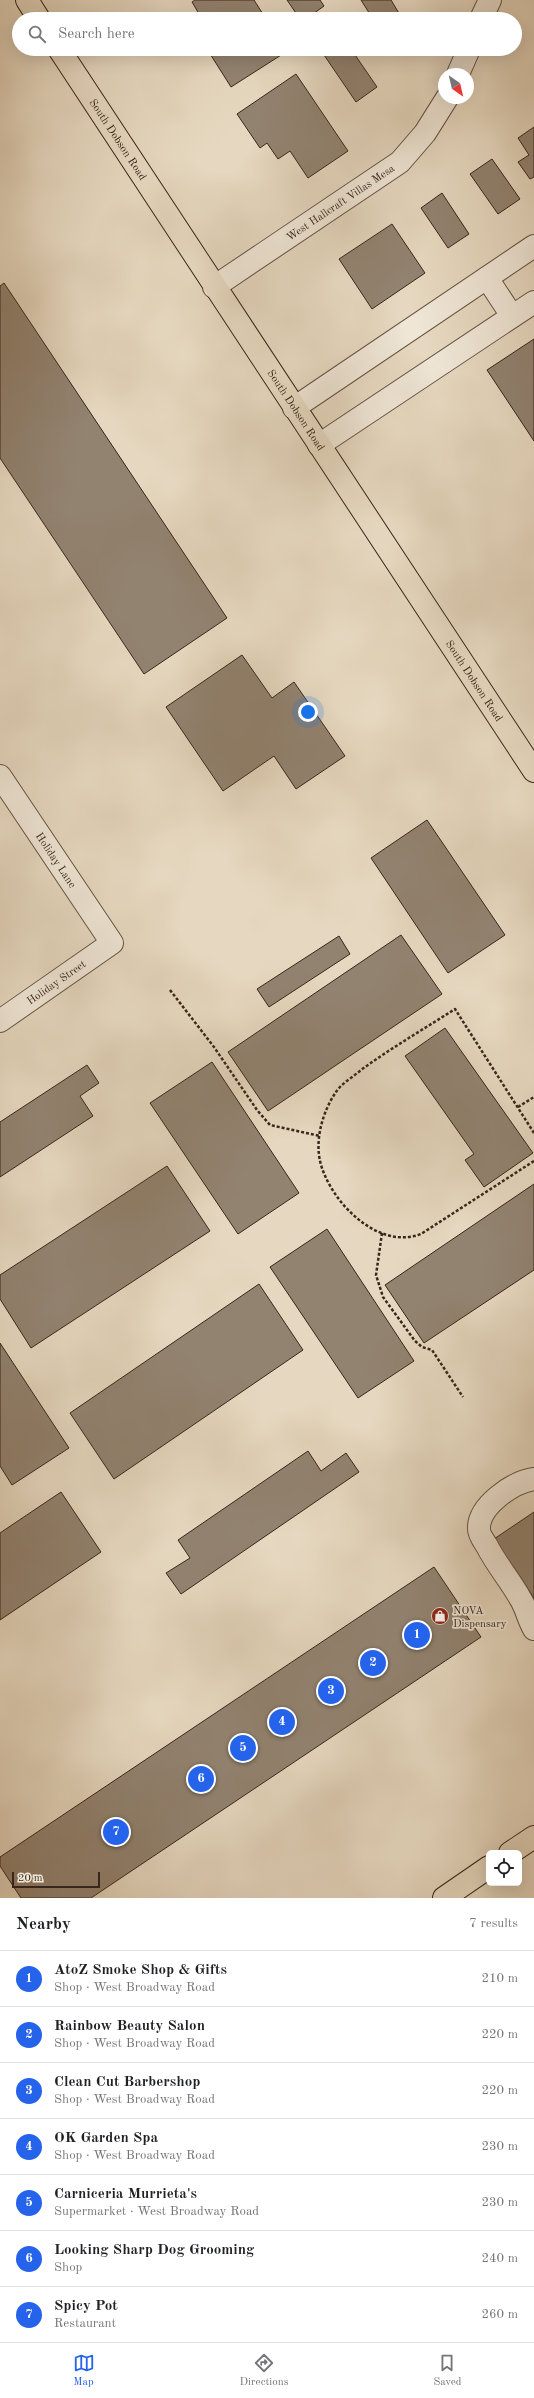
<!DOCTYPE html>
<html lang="en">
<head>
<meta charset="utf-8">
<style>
	:root { --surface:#fff; --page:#f6f6f6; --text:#202124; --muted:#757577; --line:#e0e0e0; --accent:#2563eb }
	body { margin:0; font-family:"Old Standard TT",serif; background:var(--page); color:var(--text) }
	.controls { position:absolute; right:12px; bottom:12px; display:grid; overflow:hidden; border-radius:6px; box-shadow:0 4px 16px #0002 }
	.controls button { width:36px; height:36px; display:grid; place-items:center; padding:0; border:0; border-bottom:1px solid var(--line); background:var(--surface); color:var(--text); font:20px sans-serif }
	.compass { position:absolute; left:438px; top:68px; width:36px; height:36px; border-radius:50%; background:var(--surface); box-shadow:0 4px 16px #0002; rotate:146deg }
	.scale { position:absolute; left:12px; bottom:10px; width:88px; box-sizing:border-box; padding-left:4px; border:2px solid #38261c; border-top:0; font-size:11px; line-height:14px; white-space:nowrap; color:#38261c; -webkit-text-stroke:3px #efe6d6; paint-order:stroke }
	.you { position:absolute; left:308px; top:712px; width:14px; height:14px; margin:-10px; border:3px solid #fff; border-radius:50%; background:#1a73e8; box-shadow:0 0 0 6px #1a73e833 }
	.badge { display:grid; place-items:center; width:26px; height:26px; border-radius:50%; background:var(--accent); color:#fff; font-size:13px; font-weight:700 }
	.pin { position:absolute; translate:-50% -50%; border:2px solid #fff; box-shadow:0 1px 4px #0006 }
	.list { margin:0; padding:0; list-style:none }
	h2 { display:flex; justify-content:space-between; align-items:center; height:52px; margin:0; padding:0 16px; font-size:17px }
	h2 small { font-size:13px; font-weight:400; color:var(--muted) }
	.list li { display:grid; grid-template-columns:26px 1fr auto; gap:12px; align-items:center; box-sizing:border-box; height:56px; padding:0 16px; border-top:1px solid var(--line) }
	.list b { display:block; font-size:15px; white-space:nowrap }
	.list p { margin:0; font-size:13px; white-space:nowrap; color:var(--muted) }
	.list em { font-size:13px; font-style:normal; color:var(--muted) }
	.icon { flex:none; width:22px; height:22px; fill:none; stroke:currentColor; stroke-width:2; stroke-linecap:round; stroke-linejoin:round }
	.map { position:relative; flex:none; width:534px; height:1898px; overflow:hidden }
	.search { position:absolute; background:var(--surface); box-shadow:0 4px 16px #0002; left:12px; right:12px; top:12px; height:44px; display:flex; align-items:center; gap:10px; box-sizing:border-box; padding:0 14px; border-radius:22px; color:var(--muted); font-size:15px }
	.sheet { height:444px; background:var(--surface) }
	nav { display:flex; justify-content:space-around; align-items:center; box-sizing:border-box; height:56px; border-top:1px solid var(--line); background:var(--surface); font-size:11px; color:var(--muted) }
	nav a { display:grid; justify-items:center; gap:2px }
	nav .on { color:var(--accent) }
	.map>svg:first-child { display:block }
</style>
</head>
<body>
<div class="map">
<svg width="534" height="1898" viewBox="0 0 534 1898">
	<rect width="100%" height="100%" fill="#e6d8c0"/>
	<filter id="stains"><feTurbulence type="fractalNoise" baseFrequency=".005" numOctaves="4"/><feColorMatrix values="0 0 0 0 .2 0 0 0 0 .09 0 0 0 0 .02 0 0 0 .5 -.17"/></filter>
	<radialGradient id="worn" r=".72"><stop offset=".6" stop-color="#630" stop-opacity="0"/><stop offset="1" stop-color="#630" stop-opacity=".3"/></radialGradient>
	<g fill="#928371" stroke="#38261c">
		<polygon points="195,0 254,0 266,19 202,19 192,2"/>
		<polygon points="287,0 320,0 324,6 306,19 300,19"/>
		<polygon points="361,0 391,0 400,15 394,19 373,19"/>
		<polygon points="207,49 288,49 289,50 231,87"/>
		<polygon points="325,49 351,49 377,87 356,102 322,52"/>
		<polygon points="296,74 348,151 308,178 290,151 278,159 267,143 260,148 237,114"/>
		<polygon points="534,127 534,177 530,179 518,162 529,155 518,138"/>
		<polygon points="492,159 520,199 498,214 470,174"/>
		<polygon points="442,193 469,234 448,248 421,208"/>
		<polygon points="392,224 425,273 372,309 339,259"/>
		<polygon points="4,283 227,618 144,674 0,458 0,286"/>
		<polygon points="534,339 534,441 487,370"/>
		<polygon points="242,655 272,698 294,682 345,756 296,789 274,756 223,791 166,707"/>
		<polygon points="427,820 505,935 448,973 371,858"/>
		<polygon points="401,935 442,994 268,1111 228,1052"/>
		<polygon points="339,936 350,954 269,1007 257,989"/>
		<polygon points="445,1028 533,1153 484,1187 465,1160 474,1154 405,1056"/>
		<polygon points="212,1062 299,1193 238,1234 150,1103"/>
		<polygon points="87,1065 99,1083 80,1096 93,1116 0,1177 0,1122"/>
		<polygon points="167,1166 210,1231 31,1348 0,1299 0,1275"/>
		<polygon points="534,1184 534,1270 424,1343 385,1285"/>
		<polygon points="327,1229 414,1361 358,1398 270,1267"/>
		<polygon points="259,1284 303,1350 114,1479 70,1413"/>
		<polygon points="0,1343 69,1448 12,1485 0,1466"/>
		<polygon points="308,1451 321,1471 346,1453 359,1472 181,1594 166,1573 190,1558 178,1540"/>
		<polygon points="61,1492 101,1552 0,1620 0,1533"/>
		<polygon points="534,1512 534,1605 534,1598 494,1539"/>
		<polygon points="434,1567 481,1637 91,1898 21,1898 0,1866 0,1857"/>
	</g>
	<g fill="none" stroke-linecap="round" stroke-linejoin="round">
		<g stroke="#645245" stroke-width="24">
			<g id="minor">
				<polyline points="481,19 490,0"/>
				<polyline points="458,74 469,49"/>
				<polyline points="487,278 512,316"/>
				<path id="s1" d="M214,287l186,-125 25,-29 22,-35"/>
				<polyline points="294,408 534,246"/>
				<polyline points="319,445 534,302"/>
				<path id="s2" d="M0,776l112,167 -112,78"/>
				<path d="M534,1479c-21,3 -56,27 -55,50 0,6 5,12 8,17 9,18 23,34 33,52 6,9 8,21 14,31"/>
			</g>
		</g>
		<g stroke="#38261c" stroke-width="24">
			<g id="major">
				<polyline points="27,0 39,19"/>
				<path id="s3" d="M59,49l475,722"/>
				<polyline points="510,1853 534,1837"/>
				<polyline points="444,1898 489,1867"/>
			</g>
		</g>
		<g stroke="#38261c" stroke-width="2.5" stroke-dasharray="3 2" stroke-linecap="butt">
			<polyline points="170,990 214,1047 257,1110 270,1125 320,1136"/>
			<polyline points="518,1107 534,1097"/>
			<path d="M534,1133l-79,-124c-31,20 -64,39 -94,61 -8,7 -19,13 -25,22 -13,19 -21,46 -16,69 9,39 57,90 101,73l113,-73"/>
			<polyline points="382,1233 376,1275 383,1297 415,1341 422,1347 432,1350 463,1397"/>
		</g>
		<use href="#minor" stroke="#efe6d6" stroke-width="22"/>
		<use href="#major" stroke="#e6d8c0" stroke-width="22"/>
	</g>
	<defs>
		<g id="shop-disc" transform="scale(0.9)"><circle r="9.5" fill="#8f2418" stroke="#efe6d6"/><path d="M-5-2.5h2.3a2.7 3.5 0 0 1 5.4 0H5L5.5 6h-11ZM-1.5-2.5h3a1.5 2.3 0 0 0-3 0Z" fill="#fff"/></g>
	</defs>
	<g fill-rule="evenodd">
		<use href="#shop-disc" x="440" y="1616"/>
	</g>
	<g text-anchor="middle" stroke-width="3.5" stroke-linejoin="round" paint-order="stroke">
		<g font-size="11" fill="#38261c" stroke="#efe6d6">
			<text dy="4" stroke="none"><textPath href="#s3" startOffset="108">South Dobson Road</textPath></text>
			<text dy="4" stroke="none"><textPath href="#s1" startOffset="152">West Hallcraft Villas Mesa</textPath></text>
			<text dy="4" stroke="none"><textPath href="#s3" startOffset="432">South Dobson Road</textPath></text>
			<text dy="4" stroke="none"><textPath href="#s3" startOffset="756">South Dobson Road</textPath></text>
			<text dy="4" stroke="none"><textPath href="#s2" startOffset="101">Holiday Lane</textPath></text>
			<text transform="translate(56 982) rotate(-35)" y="4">Holiday Street</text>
		</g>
		<g font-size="11" fill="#38261c" stroke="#efe6d6" text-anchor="start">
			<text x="453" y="1614">NOVA<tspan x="453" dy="13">Dispensary</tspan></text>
		</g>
	</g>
	<rect width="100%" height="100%" filter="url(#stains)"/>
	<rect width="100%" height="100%" fill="url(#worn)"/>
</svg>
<div class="controls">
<button><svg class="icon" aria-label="locate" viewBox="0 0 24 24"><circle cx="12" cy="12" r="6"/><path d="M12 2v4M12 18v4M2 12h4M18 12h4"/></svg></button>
</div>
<svg class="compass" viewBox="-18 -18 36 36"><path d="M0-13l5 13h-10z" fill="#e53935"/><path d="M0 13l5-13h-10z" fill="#757577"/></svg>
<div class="scale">20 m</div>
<div class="you"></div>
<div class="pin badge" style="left:417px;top:1635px">1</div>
<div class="pin badge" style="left:373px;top:1663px">2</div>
<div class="pin badge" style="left:331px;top:1691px">3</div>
<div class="pin badge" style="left:282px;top:1722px">4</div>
<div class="pin badge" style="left:243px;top:1748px">5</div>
<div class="pin badge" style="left:201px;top:1779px">6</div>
<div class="pin badge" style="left:116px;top:1832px">7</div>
<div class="search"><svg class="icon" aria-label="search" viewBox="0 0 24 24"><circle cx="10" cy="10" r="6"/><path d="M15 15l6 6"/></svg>Search here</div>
</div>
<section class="sheet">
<h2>Nearby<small>7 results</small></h2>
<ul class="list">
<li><span class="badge">1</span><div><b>AtoZ Smoke Shop &amp; Gifts</b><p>Shop · West Broadway Road</p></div><em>210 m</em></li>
<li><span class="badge">2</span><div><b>Rainbow Beauty Salon</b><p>Shop · West Broadway Road</p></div><em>220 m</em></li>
<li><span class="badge">3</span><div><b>Clean Cut Barbershop</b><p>Shop · West Broadway Road</p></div><em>220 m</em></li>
<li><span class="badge">4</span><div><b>OK Garden Spa</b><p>Shop · West Broadway Road</p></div><em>230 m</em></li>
<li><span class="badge">5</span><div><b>Carniceria Murrieta's</b><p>Supermarket · West Broadway Road</p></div><em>230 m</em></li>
<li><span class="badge">6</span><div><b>Looking Sharp Dog Grooming</b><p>Shop</p></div><em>240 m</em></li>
<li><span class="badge">7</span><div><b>Spicy Pot</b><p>Restaurant</p></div><em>260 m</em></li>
</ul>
</section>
<nav>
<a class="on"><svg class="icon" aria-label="map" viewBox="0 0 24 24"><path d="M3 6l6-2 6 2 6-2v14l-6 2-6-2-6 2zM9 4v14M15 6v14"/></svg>Map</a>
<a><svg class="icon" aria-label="directions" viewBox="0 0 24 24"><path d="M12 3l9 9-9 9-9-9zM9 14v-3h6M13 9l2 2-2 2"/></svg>Directions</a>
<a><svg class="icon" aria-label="saved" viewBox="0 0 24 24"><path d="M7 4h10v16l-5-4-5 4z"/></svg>Saved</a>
</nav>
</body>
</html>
